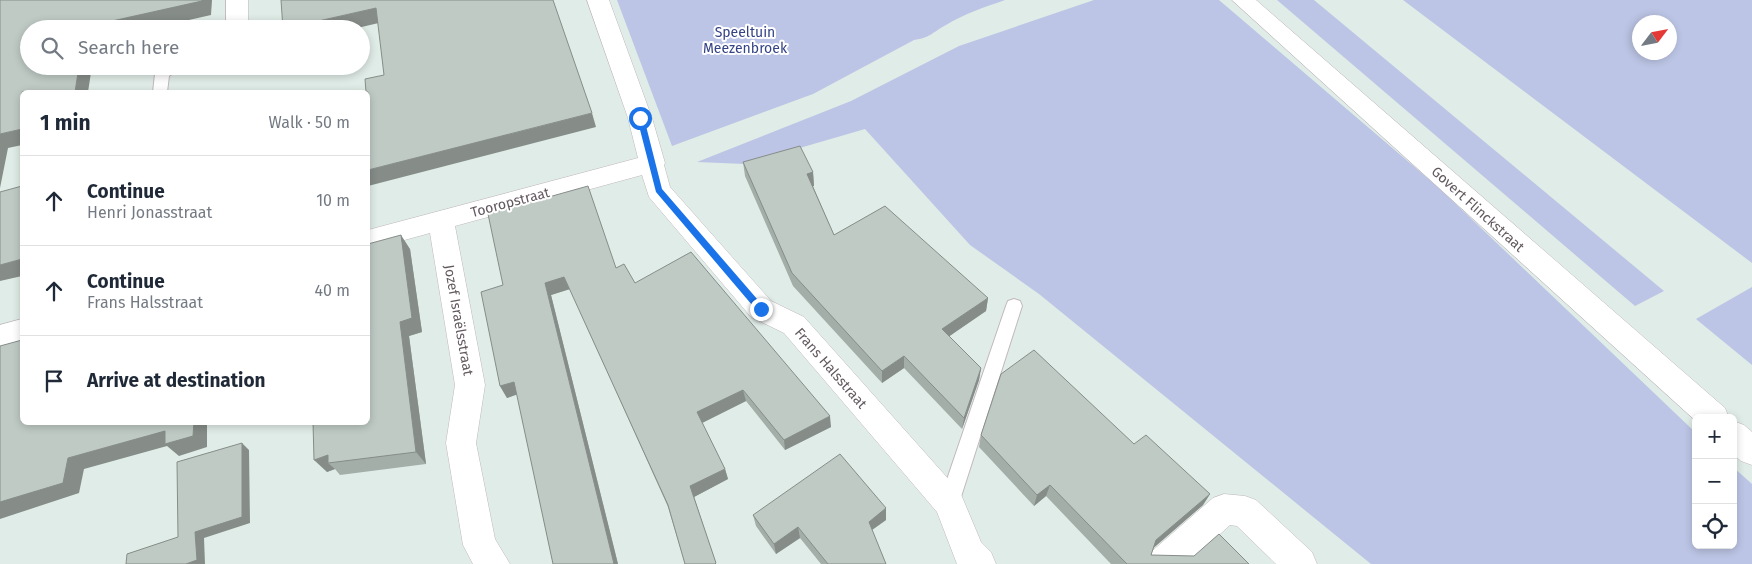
<!DOCTYPE html>
<html lang="en">
<head>
<meta charset="utf-8">
<style>
	:root { --surface:#fff; --page:#f2f2f3; --text:#1f2937; --muted:#747a83; --line:#e0e1e3 }
	body { margin:0; font-family:"Fira Sans",sans-serif; background:var(--page); color:var(--text) }
	.controls { position:absolute; right:15px; bottom:15px; display:grid; overflow:hidden; border-radius:8px; box-shadow:0 2px 8px #0003 }
	.controls button { width:45px; height:45px; display:grid; place-items:center; padding:0; border:0; border-bottom:1px solid var(--line); background:var(--surface); color:var(--text); font:25px sans-serif }
	.compass { position:absolute; left:1632px; top:15px; width:45px; height:45px; border-radius:50%; background:var(--surface); box-shadow:0 2px 8px #0003; rotate:58deg }
	.stop { position:absolute; width:15px; height:15px; margin:-11px; border:4px solid #1a73e8; border-radius:50%; background:#fff }
	.stop.end { background:#1a73e8; border-color:#fff; box-shadow:0 1px 5px #0008 }
	.list { margin:0; padding:0; list-style:none }
	h2 { display:flex; justify-content:space-between; align-items:center; height:65px; margin:0; padding:0 20px; font-size:21px }
	h2 small { font-size:16px; font-weight:400; color:var(--muted) }
	.list li { display:grid; grid-template-columns:32px 1fr auto; gap:15px; align-items:center; box-sizing:border-box; height:90px; padding:0 20px; border-top:1px solid var(--line) }
	.list b { display:block; font-size:19px; white-space:nowrap }
	.list p { margin:0; font-size:16px; white-space:nowrap; color:var(--muted) }
	.list em { font-size:16px; font-style:normal; color:var(--muted) }
	.icon { flex:none; width:28px; height:28px; fill:none; stroke:currentColor; stroke-width:2; stroke-linecap:round; stroke-linejoin:round }
	.map { position:relative; flex:none; width:1752px; height:564px; overflow:hidden }
	.search { position:absolute; background:var(--surface); box-shadow:0 2px 8px #0003; left:20px; top:20px; width:350px; height:55px; display:flex; align-items:center; gap:12px; box-sizing:border-box; padding:0 18px; border-radius:28px; color:var(--muted); font-size:19px }
	.panel { position:absolute; background:var(--surface); box-shadow:0 2px 8px #0003; left:20px; top:90px; width:350px; height:335px; border-radius:8px }
	.map>svg:first-child { display:block }
</style>
</head>
<body>
<div class="map">
<svg width="1752" height="564" viewBox="0 0 1752 564">
	<rect width="100%" height="100%" fill="#e0ece7"/>
	<g fill="#bcc5e5" fill-rule="evenodd">
		<path d="M617,0h388c-20,7 -41,14 -59,25 -13,7 -16,13 -32,15l-101,54 -141,52z"/>
		<polygon points="1094,0 1219,0 1438,187 1696,433 1696,545 1733,545 1733,467 1752,484 1752,564 1371,564 1039,294 970,245 865,129 745,164 697,162 851,101 959,46"/>
		<polygon points="1277,0 1314,0 1664,291 1635,306"/>
		<path d="M1403,0h349v263zM1640,22h30v30h-30z"/>
		<polygon points="1752,287 1752,365 1696,319"/>
	</g>
	<g fill="none" stroke-linecap="round" stroke-linejoin="round">
		<g stroke="#c0b8bd" stroke-width="2">
			<g id="lane">
				<polygon points="165,66 183,66 169,76 167,92 153,92 155,74"/>
				<polygon points="1014,299 1020,301 1022,306 959,503 956,509 949,512 942,509 939,503 1006,306 1008,301"/>
			</g>
		</g>
		<g stroke="#c0b8bd" stroke-width="1">
			<g id="street">
				<rect x="226" y="0" width="22" height="29"/>
				<polygon points="587,0 609,0 652,118 665,163 664,165 670,187 771,301 804,317 960,492 981,542 991,552 996,564 957,564 937,512 784,333 751,317 649,197 642,175 455,226 485,385 476,443 495,539 510,564 473,564 463,545 446,443 455,385 430,233 368,250 368,230 638,158 628,118"/>
				<polygon points="1232,0 1256,0 1725,408 1729,418 1696,418 1696,421"/>
				<polygon points="22,319 22,343 0,349 0,325"/>
				<polygon points="1733,421 1744,425 1752,432 1752,465 1741,461 1733,454"/>
				<polygon points="1224,494 1245,496 1256,500 1312,552 1317,564 1276,564 1237,526 1230,525 1187,564 1146,564 1151,552 1213,498"/>
			</g>
		</g>
		<use href="#lane" fill="#fff" fill-rule="evenodd"/>
		<use href="#street" fill="#fff" fill-rule="evenodd"/>
	</g>
	<g fill="#a4aea9">
		<polygon points="743,162 813,172 814,186 813,186 834,235 988,298 986,311 949,336 981,368 979,380 962,429 904,368 882,383 793,286 745,176"/>
		<polygon points="410,249 422,332 409,336 426,464 340,475 335,469 327,472 313,422"/>
		<polygon points="616,268 635,283 831,427 785,450 746,401 702,423 725,469 728,479 694,497 716,564 685,564 668,507 570,289 551,295 618,564 553,564 517,394 507,398 500,386 503,285"/>
		<polygon points="981,435 1134,444 1210,494 1203,505 1154,547 1151,555 1249,564 1111,564 1046,496 1034,506 979,447"/>
		<polygon points="886,508 886,520 872,530 886,564 821,564 800,538 776,554 756,526 753,515"/>
	</g>
	<g fill="#868d89">
		<polygon points="202,0 212,0 211,15 149,29 85,29 85,27"/>
		<polygon points="376,8 383,22 353,29 283,29"/>
		<polygon points="79,66 92,66 88,92 75,92"/>
		<polygon points="592,113 596,127 368,186 368,170"/>
		<polygon points="22,129 22,145 8,148 0,188 0,134"/>
		<polygon points="813,172 814,186 808,187 807,174"/>
		<polygon points="401,235 410,249 422,332 409,336 426,464 416,452 400,322"/>
		<polygon points="22,259 22,276 0,281 0,265"/>
		<polygon points="564,277 570,289 551,295 618,564 614,564 545,283"/>
		<polygon points="988,298 986,311 941,342 942,329"/>
		<polygon points="904,356 904,368 882,383 882,371"/>
		<polygon points="981,368 979,380 962,429 964,418"/>
		<polygon points="514,382 521,393 507,398 500,386"/>
		<polygon points="743,390 746,401 700,424 697,412"/>
		<polygon points="830,416 831,427 785,450 784,440"/>
		<polygon points="194,422 207,422 207,447 179,456 167,446 84,469 79,493 0,519 0,502 68,458"/>
		<polygon points="242,443 249,450 250,523 204,538 205,564 186,564 195,532"/>
		<polygon points="328,455 328,463 335,469 327,472 314,460"/>
		<polygon points="725,469 728,479 694,497 716,564 715,564 690,486"/>
		<polygon points="1050,485 1046,496 1034,506 1037,495"/>
		<polygon points="1210,494 1203,505 1150,551 1156,540"/>
		<polygon points="886,508 886,520 869,532 869,522"/>
		<polygon points="798,527 800,538 776,554 774,544"/>
	</g>
	<g fill="#bfcac4" stroke="#868d89">
		<polygon points="0,0 202,0 202,1 85,27 85,29 29,29 29,66 79,66 75,92 22,92 22,129 0,134"/>
		<polygon points="281,0 553,0 592,113 368,170 368,92 366,92 365,79 384,75 376,8 283,29"/>
		<polygon points="800,146 813,172 807,174 834,235 885,206 988,298 942,329 981,368 964,418 904,356 882,371 792,273 743,162"/>
		<polygon points="22,186 22,259 0,265 0,192"/>
		<polygon points="588,186 616,268 624,264 635,283 691,252 830,416 784,440 743,390 697,412 725,469 690,486 716,563 715,564 685,564 668,505 564,277 545,283 614,564 553,564 514,382 500,386 481,292 503,285 488,214"/>
		<polygon points="401,235 412,318 400,322 416,452 328,463 328,455 314,460 313,422 368,422 368,244"/>
		<polygon points="22,340 22,422 194,422 193,436 165,444 165,431 68,458 63,483 0,502 0,346"/>
		<polygon points="1034,350 1134,444 1146,435 1210,494 1156,540 1151,555 1194,556 1219,534 1249,564 1127,564 1050,485 1037,495 981,435 1001,374"/>
		<polygon points="242,443 242,517 195,532 197,560 186,564 126,564 127,554 178,537 177,462"/>
		<polygon points="840,454 886,508 869,522 886,564 828,564 798,527 774,544 753,515"/>
	</g>
	<polygon fill="#1a73e8" points="640,116 644,118 662,189 764,307 764,312 758,312 656,192 637,118"/>
	<g text-anchor="middle" stroke-width="4" stroke-linejoin="round" paint-order="stroke">
		<g font-size="14" fill="#344286" stroke="#fff">
			<text x="745" y="37">Speeltuin<tspan x="745" dy="16">Meezenbroek</tspan></text>
		</g>
		<g font-size="14" fill="#62595f" stroke="#fff">
			<text transform="translate(510 202) rotate(-15)" y="5">Tooropstraat</text>
			<text transform="translate(1478 209) rotate(42)" y="5">Govert Flinckstraat</text>
			<text transform="translate(459 320) rotate(80)" y="5">Jozef Israëlsstraat</text>
			<text transform="translate(831 368) rotate(49)" y="5">Frans Halsstraat</text>
		</g>
	</g>
</svg>
<div class="controls">
<button>+</button>
<button>−</button>
<button><svg class="icon" aria-label="locate" viewBox="0 0 24 24"><circle cx="12" cy="12" r="6"/><path d="M12 2v4M12 18v4M2 12h4M18 12h4"/></svg></button>
</div>
<svg class="compass" viewBox="-18 -18 36 36"><path d="M0-13l5 13h-10z" fill="#e53935"/><path d="M0 13l5-13h-10z" fill="#747a83"/></svg>
<div class="stop" style="left:640px;top:118px"></div>
<div class="stop end" style="left:761px;top:309px"></div>
<div class="search"><svg class="icon" aria-label="search" viewBox="0 0 24 24"><circle cx="10" cy="10" r="6"/><path d="M15 15l6 6"/></svg>Search here</div>
<section class="panel">
<h2>1 min<small>Walk · 50 m</small></h2>
<ul class="list">
<li><svg class="icon" aria-label="ahead" viewBox="0 0 24 24"><path d="M12 20V5M6 11l6-6 6 6"/></svg><div><b>Continue</b><p>Henri Jonasstraat</p></div><em>10 m</em></li>
<li><svg class="icon" aria-label="ahead" viewBox="0 0 24 24"><path d="M12 20V5M6 11l6-6 6 6"/></svg><div><b>Continue</b><p>Frans Halsstraat</p></div><em>40 m</em></li>
<li><svg class="icon" aria-label="arrive" viewBox="0 0 24 24"><path d="M6 21V4h12l-3 4 3 4H6"/></svg><div><b>Arrive at destination</b></div></li>
</ul>
</section>
</div>
</body>
</html>
